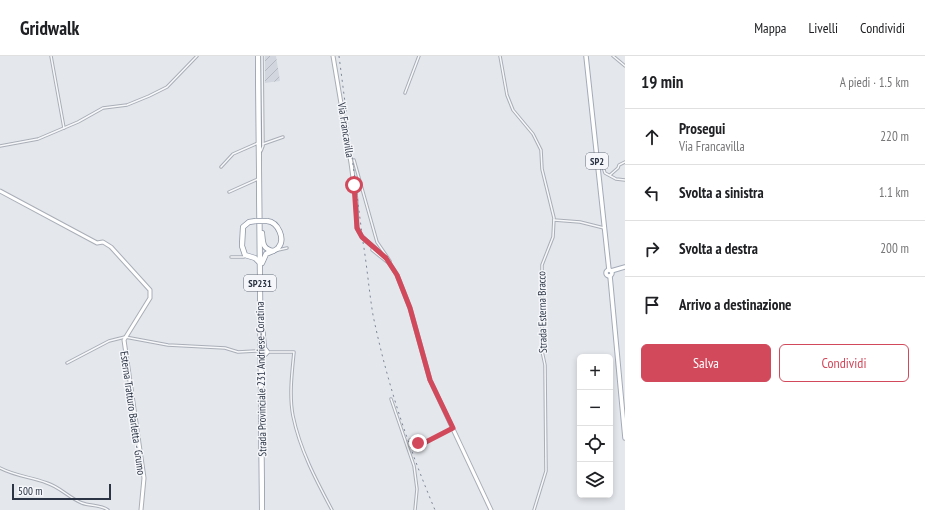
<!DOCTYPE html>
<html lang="it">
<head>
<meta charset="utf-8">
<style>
	:root { --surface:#fff; --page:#f6f6f6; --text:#202124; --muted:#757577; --line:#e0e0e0; --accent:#d1495b }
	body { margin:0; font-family:"PT Sans Narrow",sans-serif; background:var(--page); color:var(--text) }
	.controls { position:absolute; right:12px; bottom:12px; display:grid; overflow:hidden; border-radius:6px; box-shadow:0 2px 6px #0003 }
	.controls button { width:36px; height:36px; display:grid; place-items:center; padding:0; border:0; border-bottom:1px solid var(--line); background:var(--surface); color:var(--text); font:20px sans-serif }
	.scale { position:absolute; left:12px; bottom:10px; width:99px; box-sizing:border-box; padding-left:4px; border:2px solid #2b3445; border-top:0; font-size:11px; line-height:14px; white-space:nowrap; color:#2b3445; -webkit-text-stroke:3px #f4f6f9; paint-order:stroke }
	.stop { position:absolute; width:12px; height:12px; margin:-9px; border:3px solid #d1495b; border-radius:50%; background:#fff }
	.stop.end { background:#d1495b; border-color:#fff; box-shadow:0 1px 4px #0008 }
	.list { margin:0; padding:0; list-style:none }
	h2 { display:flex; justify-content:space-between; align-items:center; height:52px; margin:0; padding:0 16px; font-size:17px }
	h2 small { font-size:13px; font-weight:400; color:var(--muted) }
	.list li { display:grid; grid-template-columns:26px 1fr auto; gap:12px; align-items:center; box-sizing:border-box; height:56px; padding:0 16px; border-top:1px solid var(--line) }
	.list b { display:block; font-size:15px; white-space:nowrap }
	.list p { margin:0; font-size:13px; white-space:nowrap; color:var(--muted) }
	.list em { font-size:13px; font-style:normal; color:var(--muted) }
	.actions { display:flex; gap:8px; padding:12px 16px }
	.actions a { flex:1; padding:9px 0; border:1px solid var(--accent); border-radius:6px; text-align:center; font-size:14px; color:var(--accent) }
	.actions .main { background:var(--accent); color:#fff }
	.icon { flex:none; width:22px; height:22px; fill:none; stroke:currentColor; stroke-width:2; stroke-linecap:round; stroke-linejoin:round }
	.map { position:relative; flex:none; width:625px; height:454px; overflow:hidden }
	header { display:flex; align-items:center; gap:24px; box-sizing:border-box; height:56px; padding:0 20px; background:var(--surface); border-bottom:1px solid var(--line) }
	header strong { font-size:19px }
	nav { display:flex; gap:22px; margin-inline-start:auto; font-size:14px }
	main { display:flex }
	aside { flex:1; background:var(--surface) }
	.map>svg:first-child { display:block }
</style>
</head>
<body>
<header>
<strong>Gridwalk</strong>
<nav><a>Mappa</a><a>Livelli</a><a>Condividi</a></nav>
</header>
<main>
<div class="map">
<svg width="625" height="454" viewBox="0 0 625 454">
	<defs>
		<pattern id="industrial-furrows" width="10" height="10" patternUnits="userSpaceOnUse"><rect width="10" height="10" fill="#d2d6de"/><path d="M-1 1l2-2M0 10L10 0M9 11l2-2" fill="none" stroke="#b4b8c0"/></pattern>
	</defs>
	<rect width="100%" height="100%" fill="#e4e7ec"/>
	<polygon fill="url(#industrial-furrows)" points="265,0 276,0 280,25 265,27"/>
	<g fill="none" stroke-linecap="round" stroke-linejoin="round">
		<g stroke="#a9aeb7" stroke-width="3.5">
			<g id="street">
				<polyline points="51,0 64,72"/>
				<polyline points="500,0 507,39 513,54 533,78 541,94 542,113 554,162 553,181 542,209 542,295 545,309 546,415 534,454"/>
				<polyline points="613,0 625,10"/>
				<polyline points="405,37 419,0"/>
				<polyline points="263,88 283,81"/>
				<polyline points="0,90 38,83 78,66 103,52 127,49 149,40 167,31 197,0"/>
				<polyline points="261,95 263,90 262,0"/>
				<polyline points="597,98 600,102 605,117 616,123 625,124"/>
				<polyline points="354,104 377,186 390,205"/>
				<polyline points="221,111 233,98 258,87"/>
				<polyline points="610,119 618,112 619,109 625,106"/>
				<polyline points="229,136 258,123"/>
				<polyline points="554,164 580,166 604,172"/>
				<polyline points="373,191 372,194 387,206"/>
				<polyline points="278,194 287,192"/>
				<polyline points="231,201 244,201"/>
				<path d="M269,296h25c-2,20 -5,44 -1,64 7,34 23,64 39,94"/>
				<polyline points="67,307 109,285 125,281 168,289 225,292 238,296 256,295"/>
				<polyline points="391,343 414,410 417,433 415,454"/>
				<polyline points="410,384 415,383 422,388 453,372"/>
				<path d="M0,412c15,8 31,9 47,15 13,4 22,15 35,20 8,3 19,2 26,7"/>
			</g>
		</g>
		<g stroke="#a9aeb7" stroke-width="5">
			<g id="secondary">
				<polyline points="333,0 351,107 356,144 357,172 362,181 386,202 397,219 410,252 430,324 491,454"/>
				<polyline points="0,135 97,187 103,186 111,191 150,234 150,242 124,284 144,422 141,454"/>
			</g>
		</g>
		<g stroke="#a3abb8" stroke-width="5.5">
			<g id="primary">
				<polyline points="586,0 609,214"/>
				<circle cx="609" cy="217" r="3"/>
				<polyline points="611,215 625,211"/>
				<polyline points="610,220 625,382"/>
			</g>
		</g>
		<g stroke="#8b94a3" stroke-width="6">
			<g id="highway">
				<polyline points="258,0 262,454"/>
				<polyline points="256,165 249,166 243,171 242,190 245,199 255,202 259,206"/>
				<path d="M262,177c1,9 0,16 11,18"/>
				<path d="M262,207l4,-9c4,-2 9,-3 12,-6 8,-9 0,-26 -11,-27"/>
				<polyline points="262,270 264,292 267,296 263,300 262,312"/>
			</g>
		</g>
		<use href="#street" stroke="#f7f8fa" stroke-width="1.5"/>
		<use href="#secondary" stroke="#fff" stroke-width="3"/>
		<use href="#primary" stroke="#fff" stroke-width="3.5"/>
		<use href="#highway" stroke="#fff" stroke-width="4.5"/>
		<g stroke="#7d8696" stroke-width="1" stroke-dasharray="2 4" stroke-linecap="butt">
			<polyline points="339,0 362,178"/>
			<path d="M363,186c4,24 6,49 10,73 14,68 35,131 62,195"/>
		</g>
		<g stroke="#8b94a3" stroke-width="6" stroke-linecap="butt">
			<polyline id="highway-bridge" points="256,165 267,165"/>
		</g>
		<use href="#highway-bridge" stroke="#fff" stroke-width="4.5"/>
	</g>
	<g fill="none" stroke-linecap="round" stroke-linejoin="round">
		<polyline stroke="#d1495b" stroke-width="5" points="354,129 357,172 362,181 386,202 397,219 410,252 430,324 453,372 422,388 418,387"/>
	</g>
	<g text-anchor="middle" stroke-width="3" stroke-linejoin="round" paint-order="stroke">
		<g fill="#f4f6f9" stroke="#676e7b" stroke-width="1">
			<rect x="586" y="97" width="22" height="16" rx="3"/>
			<rect x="244" y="219" width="32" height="16" rx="3"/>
		</g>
		<g font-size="10" font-weight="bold" fill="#2b3445">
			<text x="597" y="109">SP2</text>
			<text x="260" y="231">SP231</text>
		</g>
		<g font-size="11" fill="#2b3445" stroke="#f4f6f9">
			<text transform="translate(346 74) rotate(81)" y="4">Via Francavilla</text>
			<text transform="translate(542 256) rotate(-91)" y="4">Strada Esterna Bracco</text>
			<text transform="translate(261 323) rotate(-91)" y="4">Strada Provinciale 231 Andriese-Coratina</text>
			<text transform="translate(133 357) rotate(82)" y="4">Esterna Tratturo Barletta - Grumo</text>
		</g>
	</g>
</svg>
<div class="controls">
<button>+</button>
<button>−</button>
<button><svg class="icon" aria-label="locate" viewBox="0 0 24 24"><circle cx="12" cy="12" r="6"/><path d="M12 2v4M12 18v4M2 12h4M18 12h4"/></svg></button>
<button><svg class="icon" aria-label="layers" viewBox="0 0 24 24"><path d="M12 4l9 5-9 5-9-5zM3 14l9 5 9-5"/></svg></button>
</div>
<div class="scale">500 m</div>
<div class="stop" style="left:354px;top:129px"></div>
<div class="stop end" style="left:418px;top:387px"></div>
</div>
<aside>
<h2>19 min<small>A piedi · 1.5 km</small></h2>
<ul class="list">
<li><svg class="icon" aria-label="ahead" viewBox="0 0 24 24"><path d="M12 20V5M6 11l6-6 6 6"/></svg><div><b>Prosegui</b><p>Via Francavilla</p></div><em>220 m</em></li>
<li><svg class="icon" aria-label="left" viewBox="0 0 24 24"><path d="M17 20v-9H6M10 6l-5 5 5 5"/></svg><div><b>Svolta a sinistra</b></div><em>1.1 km</em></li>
<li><svg class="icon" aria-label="right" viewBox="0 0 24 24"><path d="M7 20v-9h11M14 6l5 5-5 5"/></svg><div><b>Svolta a destra</b></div><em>200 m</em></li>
<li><svg class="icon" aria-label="arrive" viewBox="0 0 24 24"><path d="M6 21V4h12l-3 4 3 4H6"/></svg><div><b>Arrivo a destinazione</b></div></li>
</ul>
<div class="actions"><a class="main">Salva</a><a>Condividi</a></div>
</aside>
</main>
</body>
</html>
